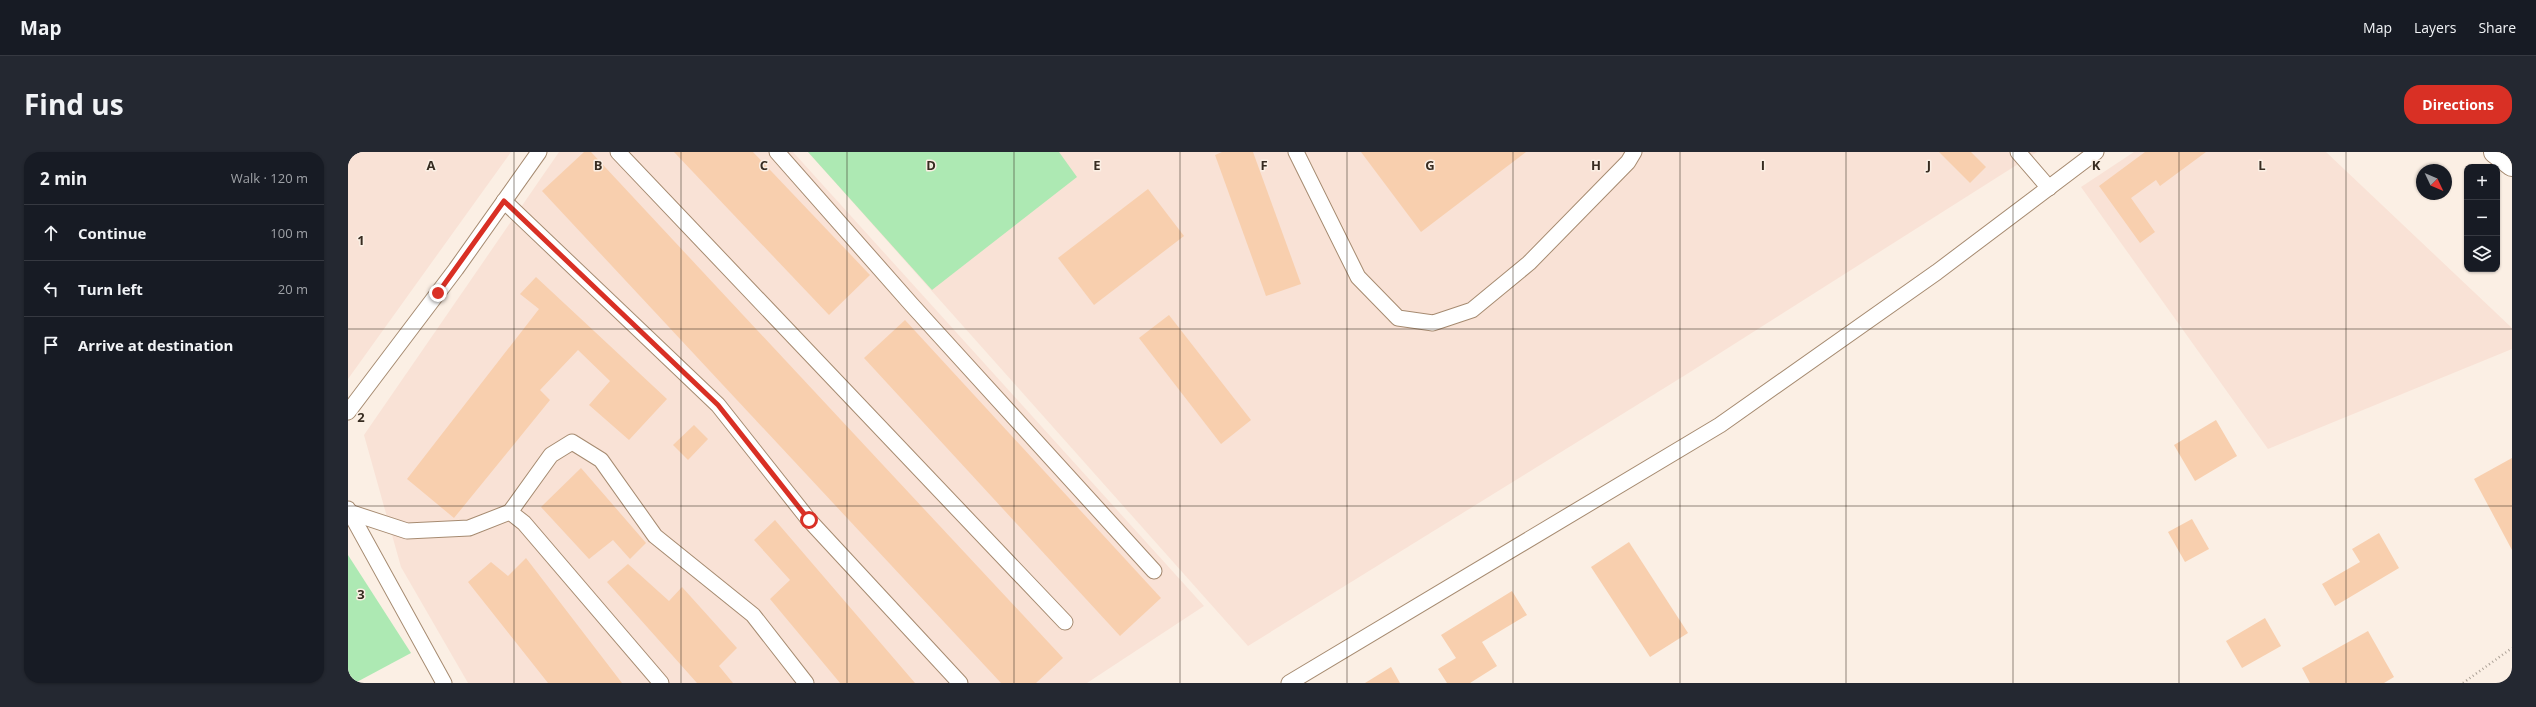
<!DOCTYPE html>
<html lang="en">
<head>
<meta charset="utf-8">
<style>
	:root { --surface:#171b24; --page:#242831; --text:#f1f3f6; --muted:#9ea1a6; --line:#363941; --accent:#d93025 }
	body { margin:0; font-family:"Open Sans",sans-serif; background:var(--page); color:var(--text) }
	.controls { position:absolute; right:12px; top:12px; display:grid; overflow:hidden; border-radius:8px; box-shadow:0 1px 3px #0004 }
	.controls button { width:36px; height:36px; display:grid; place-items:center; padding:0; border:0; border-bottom:1px solid var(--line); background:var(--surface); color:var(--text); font:20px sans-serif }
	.compass { position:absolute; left:2068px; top:12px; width:36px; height:36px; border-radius:50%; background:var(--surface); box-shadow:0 1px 3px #0004; rotate:134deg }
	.stop { position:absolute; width:12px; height:12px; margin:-9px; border:3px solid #d93025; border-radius:50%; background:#fff }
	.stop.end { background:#d93025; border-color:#fff; box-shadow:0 1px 4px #0008 }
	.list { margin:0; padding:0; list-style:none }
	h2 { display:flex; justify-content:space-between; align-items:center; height:52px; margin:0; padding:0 16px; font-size:17px }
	h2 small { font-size:13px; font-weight:400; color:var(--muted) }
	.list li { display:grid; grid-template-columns:26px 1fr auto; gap:12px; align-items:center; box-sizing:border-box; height:56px; padding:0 16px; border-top:1px solid var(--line) }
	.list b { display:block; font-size:15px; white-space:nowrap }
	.list em { font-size:13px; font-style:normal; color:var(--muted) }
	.icon { flex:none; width:22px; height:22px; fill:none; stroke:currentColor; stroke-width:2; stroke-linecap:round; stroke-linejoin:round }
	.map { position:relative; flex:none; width:2164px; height:531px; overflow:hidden; border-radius:16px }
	header { display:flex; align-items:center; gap:24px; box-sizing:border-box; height:56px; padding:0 20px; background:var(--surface); border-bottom:1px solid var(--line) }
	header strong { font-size:19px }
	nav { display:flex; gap:22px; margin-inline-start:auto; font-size:14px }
	.intro { display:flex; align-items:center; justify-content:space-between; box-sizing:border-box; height:96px; padding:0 24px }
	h1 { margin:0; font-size:28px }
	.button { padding:10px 18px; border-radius:16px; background:var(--accent); color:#fff; font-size:14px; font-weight:700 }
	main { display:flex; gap:24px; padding:0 24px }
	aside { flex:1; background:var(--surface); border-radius:16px; box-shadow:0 1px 3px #0004 }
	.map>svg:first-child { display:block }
</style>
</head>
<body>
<header>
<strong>Map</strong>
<nav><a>Map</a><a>Layers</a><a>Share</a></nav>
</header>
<div class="intro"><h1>Find us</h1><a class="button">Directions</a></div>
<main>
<aside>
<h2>2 min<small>Walk · 120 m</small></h2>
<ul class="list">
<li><svg class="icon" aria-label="ahead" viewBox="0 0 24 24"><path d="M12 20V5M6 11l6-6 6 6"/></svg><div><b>Continue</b></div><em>100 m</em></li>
<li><svg class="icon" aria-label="left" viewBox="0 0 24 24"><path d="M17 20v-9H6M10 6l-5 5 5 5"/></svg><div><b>Turn left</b></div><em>20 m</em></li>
<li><svg class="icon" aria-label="arrive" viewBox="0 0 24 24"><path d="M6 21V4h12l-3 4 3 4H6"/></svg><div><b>Arrive at destination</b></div></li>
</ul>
</aside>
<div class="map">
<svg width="2164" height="531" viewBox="0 0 2164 531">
	<rect width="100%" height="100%" fill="#fbefe4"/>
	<g fill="#f9e2d6">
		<polygon points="0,0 163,0 0,227"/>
		<polygon points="211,0 445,0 856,454 739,531 120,531 53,415 16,283"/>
		<polygon points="460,0 1689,0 1339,222 900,494"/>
		<polygon points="1786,0 1978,0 2164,176 2164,197 1920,297 1733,35"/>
	</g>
	<g fill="#ade9b3">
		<polygon points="460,0 711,0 729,25 584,138"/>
		<polygon points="0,403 63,501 7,531 0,531"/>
	</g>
	<g fill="#f8cfae">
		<polygon points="236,0 243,0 715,506 688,531 653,531 194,39"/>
		<polygon points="326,0 405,0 522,123 481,163"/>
		<polygon points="874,0 905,0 953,132 918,144 867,3"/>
		<polygon points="1013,0 1178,0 1073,80"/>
		<polygon points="1591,0 1623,0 1638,15 1622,31"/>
		<polygon points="1797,0 1858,0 1812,34 1808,28 1783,46 1807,80 1792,91 1751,34"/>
		<polygon points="800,37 836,84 746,153 710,106"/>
		<polygon points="188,125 319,247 281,288 241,253 262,229 230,198 192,238 202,248 106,366 59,327 191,157 172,142"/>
		<polygon points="821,163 903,268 873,292 791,186"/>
		<polygon points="557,168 813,446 772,484 516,206"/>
		<polygon points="1868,268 1889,304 1847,329 1826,293"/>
		<polygon points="346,273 360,287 340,308 325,293"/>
		<polygon points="2164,306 2164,398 2126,327"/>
		<polygon points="233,316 298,391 282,407 265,388 241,407 193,355"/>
		<polygon points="1844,367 1861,397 1837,410 1820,380"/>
		<polygon points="427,368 567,531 492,531 422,447 442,428 406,388"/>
		<polygon points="2031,381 2051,416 1987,454 1974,432 2012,410 2004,397"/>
		<polygon points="1281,390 1340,481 1302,505 1243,415"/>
		<polygon points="178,406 274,531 200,531 120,430 143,410 160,424"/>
		<polygon points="280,412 321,449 334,435 389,496 371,514 385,531 349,531 259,430"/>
		<polygon points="1164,439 1179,463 1134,490 1149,514 1122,531 1099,531 1090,517 1108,506 1093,483"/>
		<polygon points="1917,466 1933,494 1894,516 1878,489"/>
		<polygon points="2020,479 2046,525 2036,531 1962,531 1954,516"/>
		<polygon points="1043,515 1052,531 1017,531"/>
	</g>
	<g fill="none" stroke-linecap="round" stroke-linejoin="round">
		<g stroke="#a68b71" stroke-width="17">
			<g id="service">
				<polyline points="270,0 717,470"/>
				<polyline points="429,0 563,152 806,419"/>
				<polyline points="948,0 1010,125 1050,166 1085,171 1124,158 1181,111 1280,10 1286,0"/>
				<polyline points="1670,0 1701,36"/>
				<polyline points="156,49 370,253 461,368 612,531"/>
				<polyline points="0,260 108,117 191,0"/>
				<polyline points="0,357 96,531"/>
				<polyline points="1,360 59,379 121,376 162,360 203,303 224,290 253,308 307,384 405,463 458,531"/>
				<polyline points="162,360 176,371 313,531"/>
				<polyline points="941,531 1372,273 1589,120 1748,0"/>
			</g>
		</g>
		<g stroke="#a68b71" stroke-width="24">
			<polyline id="tertiary" points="2147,0 2164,13"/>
		</g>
		<polyline stroke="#aba095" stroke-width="2.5" stroke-dasharray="1 3" stroke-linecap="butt" points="2115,531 2164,496"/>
		<use href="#service" stroke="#fff" stroke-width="15"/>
		<use href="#tertiary" stroke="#fff" stroke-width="22"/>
	</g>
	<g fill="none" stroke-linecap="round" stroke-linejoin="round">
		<polyline stroke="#d93025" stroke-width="5" points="90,141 156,49 370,253 461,368"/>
	</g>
	<path fill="none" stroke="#372c21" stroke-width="1" stroke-opacity="0.55" d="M166,0v531M333,0v531M499,0v531M666,0v531M832,0v531M999,0v531M1165,0v531M1332,0v531M1498,0v531M1665,0v531M1831,0v531M1998,0v531M0,177h2164M0,354h2164"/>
	<g font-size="13" text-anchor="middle" font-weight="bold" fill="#372c21" stroke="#fbefe4" stroke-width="3" stroke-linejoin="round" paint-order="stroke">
		<text x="83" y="18">A</text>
		<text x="250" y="18">B</text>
		<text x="416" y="18">C</text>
		<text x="583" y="18">D</text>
		<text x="749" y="18">E</text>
		<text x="916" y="18">F</text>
		<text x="1082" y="18">G</text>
		<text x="1248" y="18">H</text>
		<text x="1415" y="18">I</text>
		<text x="1581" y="18">J</text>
		<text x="1748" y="18">K</text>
		<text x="1914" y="18">L</text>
		<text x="13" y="93">1</text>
		<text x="13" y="270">2</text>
		<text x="13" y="447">3</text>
	</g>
</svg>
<div class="controls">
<button>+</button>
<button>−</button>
<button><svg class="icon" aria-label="layers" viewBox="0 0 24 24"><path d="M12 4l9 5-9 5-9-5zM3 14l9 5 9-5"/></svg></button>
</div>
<svg class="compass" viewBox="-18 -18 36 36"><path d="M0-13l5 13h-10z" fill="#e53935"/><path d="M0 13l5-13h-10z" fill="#9ea1a6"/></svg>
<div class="stop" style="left:461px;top:368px"></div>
<div class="stop end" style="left:90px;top:141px"></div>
</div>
</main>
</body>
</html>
